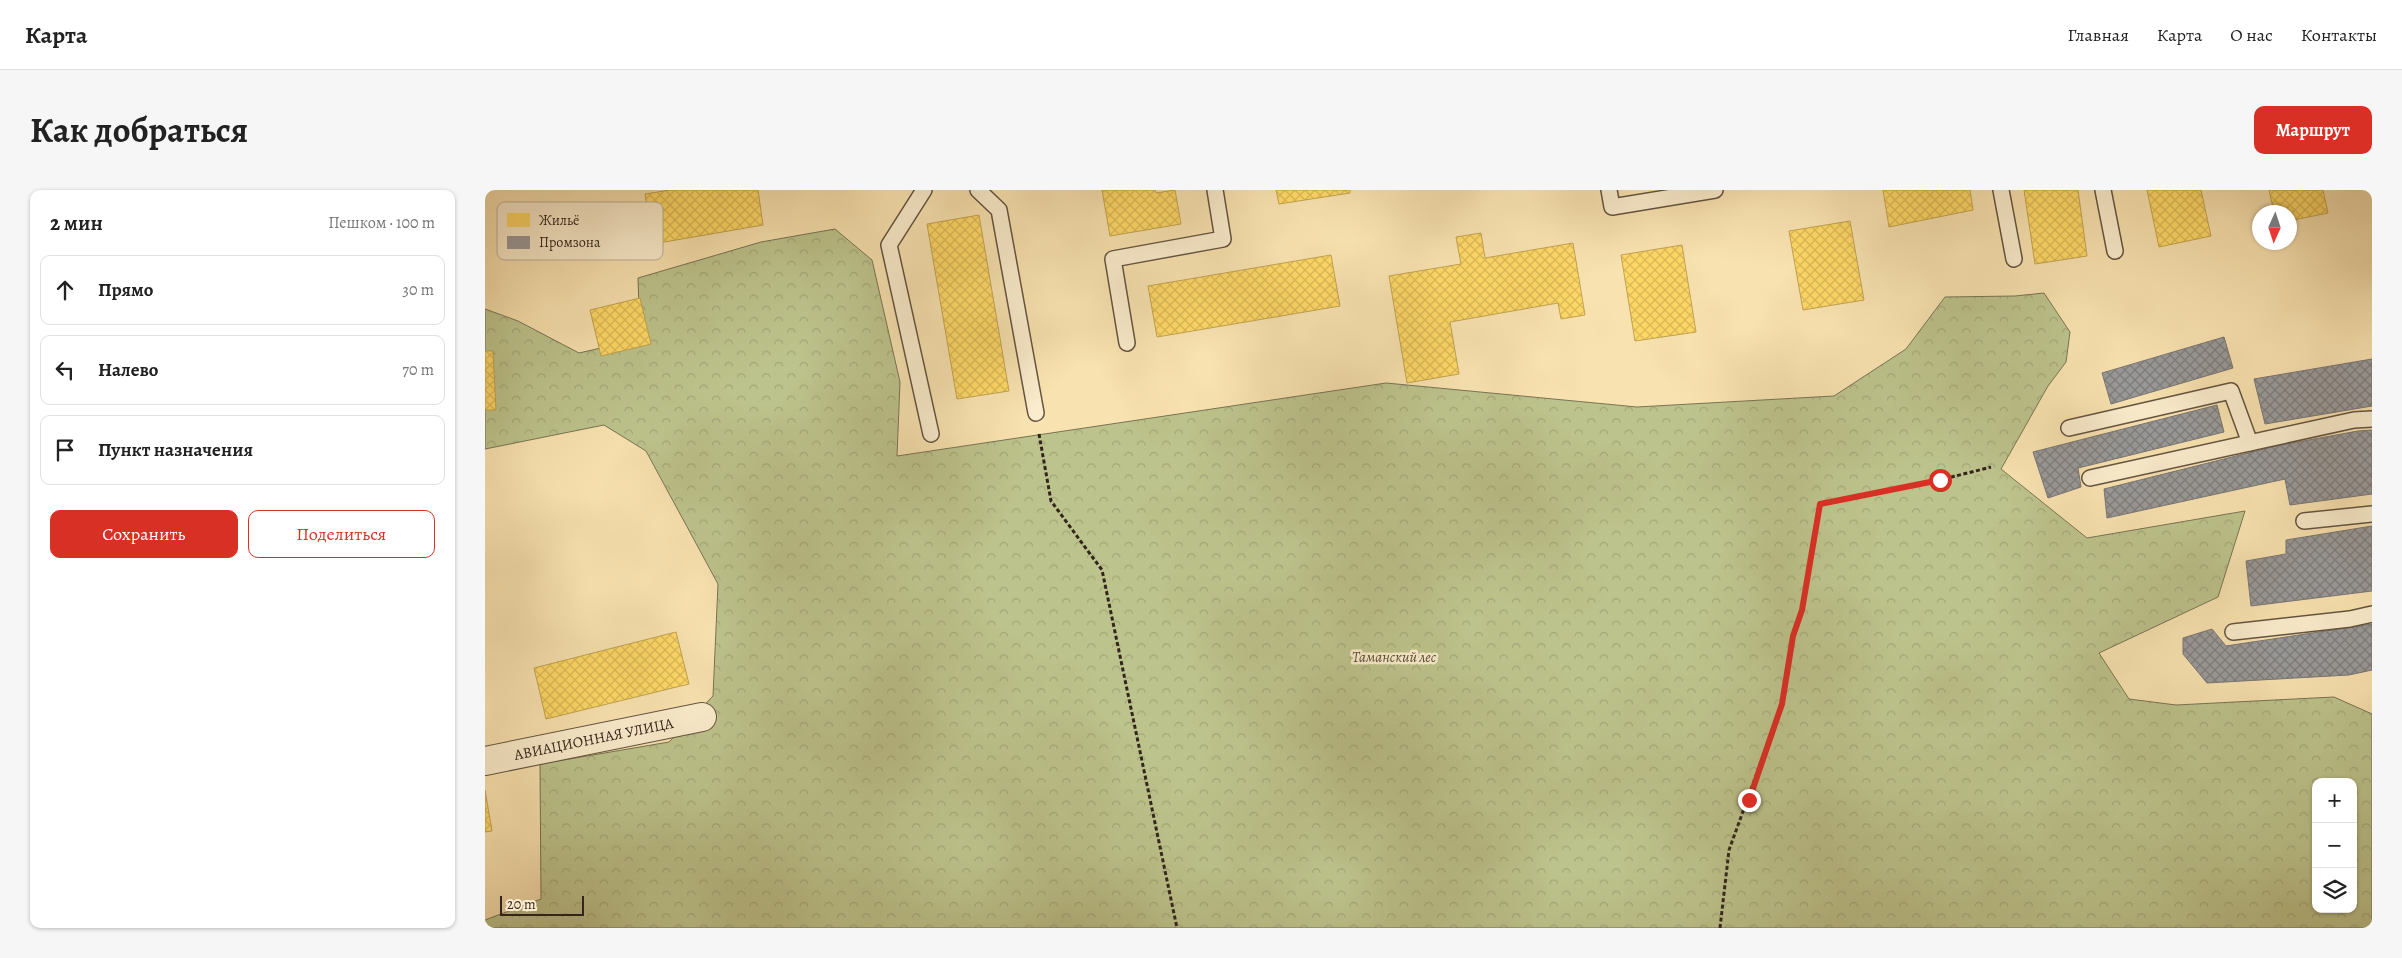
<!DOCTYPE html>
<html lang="ru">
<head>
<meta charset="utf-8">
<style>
	:root { --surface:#fff; --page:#f6f6f6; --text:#222; --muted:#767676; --line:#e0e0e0; --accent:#d93025 }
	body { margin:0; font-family:Alegreya,serif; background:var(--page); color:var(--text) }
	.controls { position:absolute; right:15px; bottom:15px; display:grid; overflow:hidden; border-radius:10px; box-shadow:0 1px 4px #0004 }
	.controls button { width:45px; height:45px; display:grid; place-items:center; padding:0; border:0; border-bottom:1px solid var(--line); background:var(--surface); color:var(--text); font:25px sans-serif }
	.compass { position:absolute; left:1767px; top:15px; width:45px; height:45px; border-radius:50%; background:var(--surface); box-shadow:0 1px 4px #0004; rotate:183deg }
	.scale { position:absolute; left:15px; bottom:12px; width:84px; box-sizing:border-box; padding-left:5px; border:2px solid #33251c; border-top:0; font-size:14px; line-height:18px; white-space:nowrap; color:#33251c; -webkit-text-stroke:4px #faeccc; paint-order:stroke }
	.stop { position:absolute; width:15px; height:15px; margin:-11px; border:4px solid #d93025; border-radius:50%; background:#fff }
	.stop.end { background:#d93025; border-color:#fff; box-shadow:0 1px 5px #0008 }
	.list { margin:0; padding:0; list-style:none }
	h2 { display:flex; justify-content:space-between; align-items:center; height:65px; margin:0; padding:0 20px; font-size:21px }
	h2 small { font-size:16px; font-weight:400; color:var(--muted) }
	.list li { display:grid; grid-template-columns:32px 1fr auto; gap:15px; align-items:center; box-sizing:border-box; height:70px; margin:0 10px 10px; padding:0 10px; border:1px solid var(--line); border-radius:10px }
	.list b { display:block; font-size:19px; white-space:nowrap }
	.list em { font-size:16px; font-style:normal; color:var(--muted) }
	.actions { display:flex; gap:10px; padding:15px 20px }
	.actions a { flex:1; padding:11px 0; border:1px solid var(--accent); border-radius:10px; text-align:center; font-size:18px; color:var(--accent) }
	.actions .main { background:var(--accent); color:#fff }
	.icon { flex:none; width:28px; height:28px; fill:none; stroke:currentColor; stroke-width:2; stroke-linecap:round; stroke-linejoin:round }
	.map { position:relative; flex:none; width:1887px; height:738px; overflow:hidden; border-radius:10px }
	header { display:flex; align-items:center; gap:30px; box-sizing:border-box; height:70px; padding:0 25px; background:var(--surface); border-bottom:1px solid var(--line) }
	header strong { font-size:24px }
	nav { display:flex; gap:28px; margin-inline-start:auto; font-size:18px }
	.intro { display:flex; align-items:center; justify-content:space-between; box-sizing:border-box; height:120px; padding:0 30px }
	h1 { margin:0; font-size:35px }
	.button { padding:12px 22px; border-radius:10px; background:var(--accent); color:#fff; font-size:18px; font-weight:700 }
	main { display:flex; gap:30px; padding:0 30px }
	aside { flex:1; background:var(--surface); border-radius:10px; box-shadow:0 1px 4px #0004 }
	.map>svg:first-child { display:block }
</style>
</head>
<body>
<header>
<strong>Карта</strong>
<nav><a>Главная</a><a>Карта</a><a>О нас</a><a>Контакты</a></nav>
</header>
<div class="intro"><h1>Как добраться</h1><a class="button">Маршрут</a></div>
<main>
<aside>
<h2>2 мин<small>Пешком · 100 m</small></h2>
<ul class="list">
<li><svg class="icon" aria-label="ahead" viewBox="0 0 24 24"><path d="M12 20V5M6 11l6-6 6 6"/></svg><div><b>Прямо</b></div><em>30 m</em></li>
<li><svg class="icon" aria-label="left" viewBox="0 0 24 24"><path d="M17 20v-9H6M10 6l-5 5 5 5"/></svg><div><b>Налево</b></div><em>70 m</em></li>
<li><svg class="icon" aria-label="arrive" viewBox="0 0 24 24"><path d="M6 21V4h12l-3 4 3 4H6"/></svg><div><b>Пункт назначения</b></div></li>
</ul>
<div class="actions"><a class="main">Сохранить</a><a>Поделиться</a></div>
</aside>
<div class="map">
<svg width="1887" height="738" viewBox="0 0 1887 738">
	<defs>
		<pattern id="forest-crowns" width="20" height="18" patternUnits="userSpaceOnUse" patternTransform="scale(1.25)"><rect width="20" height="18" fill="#bdc38c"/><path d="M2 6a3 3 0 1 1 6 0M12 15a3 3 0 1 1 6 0" fill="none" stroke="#a3a778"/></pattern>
		<pattern id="homes-cross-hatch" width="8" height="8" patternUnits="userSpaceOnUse" patternTransform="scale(1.25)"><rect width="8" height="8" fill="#ffd966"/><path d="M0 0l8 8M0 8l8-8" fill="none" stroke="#dbba58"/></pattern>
		<pattern id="industry-cross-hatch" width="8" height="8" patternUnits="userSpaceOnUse" patternTransform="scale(1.25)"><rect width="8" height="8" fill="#999"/><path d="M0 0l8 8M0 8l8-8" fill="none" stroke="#7d7d7c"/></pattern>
	</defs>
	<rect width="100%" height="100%" fill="#f8e2b0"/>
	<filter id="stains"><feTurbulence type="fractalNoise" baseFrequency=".004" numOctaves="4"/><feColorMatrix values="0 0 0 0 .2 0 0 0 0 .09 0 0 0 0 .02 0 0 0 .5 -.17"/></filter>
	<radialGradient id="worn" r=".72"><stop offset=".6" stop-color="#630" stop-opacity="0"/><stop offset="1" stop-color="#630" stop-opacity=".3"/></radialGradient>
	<path fill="url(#forest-crowns)" stroke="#787454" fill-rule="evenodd" d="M350,39l37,31 28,122 -3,74 489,-73 251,24 197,-11 72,-47 39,-52 70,-1 29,-3 26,39 -4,30 -18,24 -47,83 86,69 158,-27 -27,86 -119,56 30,46 47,6 158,-8 38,17v214h-1887v-8l56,-21 -1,-135 129,-22 44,-46 5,-112 -72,-133 -42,-26 -119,24v-140l33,12 61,32 61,-14 -2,-61 123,-36zM1831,592h37v127h-37z"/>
	<g fill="url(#homes-cross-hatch)" stroke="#c2a350">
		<polygon points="185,0 273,0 278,35 168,54 160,4"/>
		<polygon points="617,0 670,0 671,3 690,0 696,34 625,46"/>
		<polygon points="791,0 865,0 865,3 794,14"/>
		<polygon points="1398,0 1485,0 1488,20 1404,37"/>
		<polygon points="1539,0 1593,0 1602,66 1550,74"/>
		<polygon points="1662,0 1716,0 1726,46 1674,57"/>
		<polygon points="1784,0 1838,0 1843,23 1804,31 1804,22 1789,22"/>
		<polygon points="494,25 524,201 472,209 442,34"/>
		<polygon points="1365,31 1379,110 1318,120 1304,41"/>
		<polygon points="996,43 1000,68 1088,53 1100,125 1076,129 1073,113 965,132 974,184 922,193 904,86 976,74 971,47"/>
		<polygon points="1197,55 1211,142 1150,151 1136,65"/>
		<polygon points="846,65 855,116 672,147 663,96"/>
		<polygon points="155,108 166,154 116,166 105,120"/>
		<polygon points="0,161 8,161 11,220 0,220"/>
		<polygon points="191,442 204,494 61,529 49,478"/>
		<polygon points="0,600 7,641 0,642"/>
	</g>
	<g fill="url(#industry-cross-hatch)" stroke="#7a7674">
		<polygon points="1739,147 1748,178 1626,214 1617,183"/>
		<polygon points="1887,169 1887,216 1780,234 1769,189"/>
		<polygon points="1732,215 1739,242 1593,278 1596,297 1563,308 1548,262"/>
		<polygon points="1887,240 1887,304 1805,315 1800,289 1622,328 1619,299 1791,256 1873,241"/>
		<polygon points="1887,336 1887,401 1766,416 1761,371 1801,364 1801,350"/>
		<polygon points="1887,434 1887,480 1864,485 1722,493 1698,464 1698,448 1727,439 1741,456"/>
	</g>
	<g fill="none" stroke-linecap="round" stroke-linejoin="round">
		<g stroke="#645441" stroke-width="18">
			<g id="lane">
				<polyline points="439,0 404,55 446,244"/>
				<polyline points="493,0 514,20 551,223"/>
				<polyline points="1124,0 1127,17 1230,0"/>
				<polyline points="1516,0 1529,69"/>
				<polyline points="1618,0 1630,61"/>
				<polyline points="642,153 628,69 738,49 730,0"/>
				<polyline points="1584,238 1746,201 1765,253"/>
				<polyline points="1605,288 1869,230 1887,229"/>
				<polyline points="1819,331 1887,324"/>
				<polyline points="1748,442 1865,429 1887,424"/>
			</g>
		</g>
		<g stroke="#645441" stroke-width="30">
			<g id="street">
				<path id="s1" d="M0,571l217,-44"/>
			</g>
		</g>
		<g stroke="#33251c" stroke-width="3" stroke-dasharray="4 2.5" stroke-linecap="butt">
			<polyline points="554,244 566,311 617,380 692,738"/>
			<polyline points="1235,738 1244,660 1297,514 1308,446 1317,419 1335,313 1455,290 1506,277"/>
		</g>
		<use href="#lane" stroke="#faeccc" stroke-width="15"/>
		<use href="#street" stroke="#faeccc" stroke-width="28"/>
	</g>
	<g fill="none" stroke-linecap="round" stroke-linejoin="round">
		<polyline stroke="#d93025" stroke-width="6" points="1264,610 1297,514 1308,446 1317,420 1335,314 1455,290"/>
	</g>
	<g text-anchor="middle" stroke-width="5" stroke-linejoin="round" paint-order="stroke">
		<g font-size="15" font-style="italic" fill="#564c38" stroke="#faeccc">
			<text x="909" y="472">Таманский лес</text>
		</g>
		<g font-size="15" fill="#33251c" stroke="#faeccc">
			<text dy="5" stroke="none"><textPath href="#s1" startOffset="111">АВИАЦИОННАЯ УЛИЦА</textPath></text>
		</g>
	</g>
	<rect x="12" y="12" width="166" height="58" rx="8" fill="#faeccc" stroke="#beb097" stroke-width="1"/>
	<rect x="22" y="23" width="23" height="14" fill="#ffd966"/>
	<rect x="22" y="46" width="23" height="13" fill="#999"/>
	<g font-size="14" fill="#33251c">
		<text x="54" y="35">Жильё</text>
		<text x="54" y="57">Промзона</text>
	</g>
	<rect width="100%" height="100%" filter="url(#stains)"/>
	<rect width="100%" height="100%" fill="url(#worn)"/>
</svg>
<div class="controls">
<button>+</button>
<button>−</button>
<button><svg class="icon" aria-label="layers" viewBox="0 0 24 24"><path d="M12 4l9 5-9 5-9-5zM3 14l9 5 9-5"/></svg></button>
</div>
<svg class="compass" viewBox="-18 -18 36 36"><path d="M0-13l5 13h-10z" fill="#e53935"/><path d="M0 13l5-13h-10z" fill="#767676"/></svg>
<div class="scale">20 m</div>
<div class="stop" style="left:1455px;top:290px"></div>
<div class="stop end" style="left:1264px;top:610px"></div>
</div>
</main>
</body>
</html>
